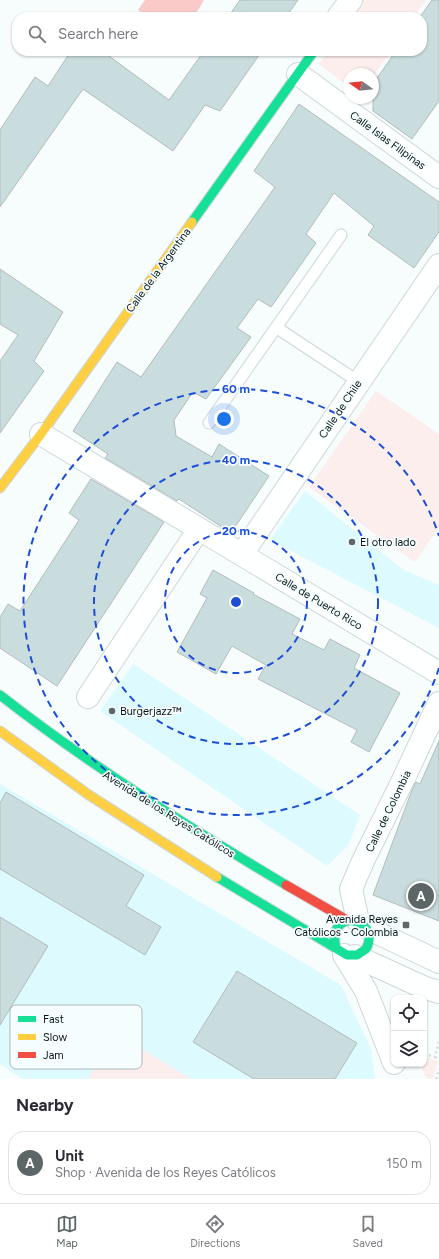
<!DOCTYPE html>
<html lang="en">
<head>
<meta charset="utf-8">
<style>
	:root { --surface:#fff; --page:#f7f7f7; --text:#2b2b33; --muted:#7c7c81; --line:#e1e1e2; --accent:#5c6667 }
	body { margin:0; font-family:Figtree,sans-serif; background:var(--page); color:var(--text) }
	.controls { position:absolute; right:12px; bottom:12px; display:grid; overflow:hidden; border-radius:8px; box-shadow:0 1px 3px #0004 }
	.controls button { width:36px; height:36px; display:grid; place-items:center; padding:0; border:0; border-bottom:1px solid var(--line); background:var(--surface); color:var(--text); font:20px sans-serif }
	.compass { position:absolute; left:343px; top:68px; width:36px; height:36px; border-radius:50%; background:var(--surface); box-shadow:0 1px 3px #0004; rotate:285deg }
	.you { position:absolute; left:224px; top:419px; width:14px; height:14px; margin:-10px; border:3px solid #fff; border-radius:50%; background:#1a73e8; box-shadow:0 0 0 6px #1a73e833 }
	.badge { display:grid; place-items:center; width:26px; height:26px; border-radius:50%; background:var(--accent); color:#fff; font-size:13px; font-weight:700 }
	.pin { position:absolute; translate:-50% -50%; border:2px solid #fff; box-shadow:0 1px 4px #0006 }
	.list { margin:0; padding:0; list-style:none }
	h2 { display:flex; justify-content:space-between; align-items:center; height:52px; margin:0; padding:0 16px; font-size:17px }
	h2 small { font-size:13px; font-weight:400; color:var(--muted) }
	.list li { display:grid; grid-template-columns:26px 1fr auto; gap:12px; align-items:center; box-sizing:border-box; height:64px; margin:0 8px 8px; padding:0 8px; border:1px solid var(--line); border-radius:16px }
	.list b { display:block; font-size:15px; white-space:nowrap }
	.list p { margin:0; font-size:13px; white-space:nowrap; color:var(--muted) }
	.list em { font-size:13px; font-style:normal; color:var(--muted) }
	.icon { flex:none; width:22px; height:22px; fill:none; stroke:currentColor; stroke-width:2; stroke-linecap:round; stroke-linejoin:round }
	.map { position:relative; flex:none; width:439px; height:1079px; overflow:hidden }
	.search { position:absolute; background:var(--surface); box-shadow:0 1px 3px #0004; left:12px; right:12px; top:12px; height:44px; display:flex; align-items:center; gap:10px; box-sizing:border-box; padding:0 14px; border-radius:16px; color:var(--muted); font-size:15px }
	.sheet { height:124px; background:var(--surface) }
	nav { display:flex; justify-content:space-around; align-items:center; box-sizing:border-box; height:56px; border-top:1px solid var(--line); background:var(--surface); font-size:11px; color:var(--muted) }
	nav a { display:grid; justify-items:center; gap:2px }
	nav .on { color:var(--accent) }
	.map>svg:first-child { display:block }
</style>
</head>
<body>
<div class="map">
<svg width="439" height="1079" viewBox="0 0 439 1079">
	<rect width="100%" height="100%" fill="#f7fcfc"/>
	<g fill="#ddfafe">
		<polygon points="305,491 402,569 439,585 439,628 270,540"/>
		<polygon points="133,664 360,815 348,846 327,866 100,711"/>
		<polygon points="0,784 341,985 371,1049 375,1079 23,1079 0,1064"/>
	</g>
	<g fill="#fbeeed">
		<polygon points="364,0 426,0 414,17 352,17"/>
		<polygon points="328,51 391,51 373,76 373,74 349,74 349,87 319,64"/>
		<polygon points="376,391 439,434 439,527 415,562 309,487"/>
		<polygon points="116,1033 191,1079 88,1079"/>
		<polygon points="424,1057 438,1061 433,1079 427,1079 419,1064 424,1064"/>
	</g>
	<polygon fill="#facac8" points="145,0 204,0 194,17 148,17 138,10"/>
	<g fill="#caddde" stroke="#b2bbbc">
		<polygon points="240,0 298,0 286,17 228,17"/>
		<polygon points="432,0 439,0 439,101 412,139 373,111 373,84 396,51 422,51 422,17 420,17"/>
		<polygon points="71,51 102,51 169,100 204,51 262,51 220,111 205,105 173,151 83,89 0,207 0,130 35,77 48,86"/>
		<polygon points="299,104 439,202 439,232 414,268 368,235 374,226 334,193 306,234 316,243 271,307 258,299 237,328 251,337 206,399 193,392 174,420 176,436 212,457 219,444 269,476 231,533 179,499 177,501 105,458 108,454 73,431 117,362 141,377 275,187 254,171"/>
		<polygon points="0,269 63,312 34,361 44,371 0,433 0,361 18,335 0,324"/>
		<polygon points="91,479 164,522 57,686 0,648 0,617 8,604 20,611 79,520 69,513"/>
		<polygon points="213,570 254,593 253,594 300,619 292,634 324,650 330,639 360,655 354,668 400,693 369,752 351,742 357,730 258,679 266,665 232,646 216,674 177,652 207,598 200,594"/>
		<polygon points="439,741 439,921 373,895 412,790 416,782 420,784"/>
		<polygon points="6,792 144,875 126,906 161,927 145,955 0,869 0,803"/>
		<polygon points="0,917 48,946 0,1025"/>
		<polygon points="237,971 357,1043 335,1079 254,1079 193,1042"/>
	</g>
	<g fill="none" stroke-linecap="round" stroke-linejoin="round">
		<g stroke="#cdd7d8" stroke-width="13">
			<g id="lane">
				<polyline points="277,328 359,382"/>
				<polyline points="209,423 341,235"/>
			</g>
		</g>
		<g stroke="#cdd7d8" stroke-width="24">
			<g id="street">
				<polyline points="338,17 351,0"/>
				<polyline points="298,74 439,177"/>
				<polyline points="41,434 439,673"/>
				<polyline points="242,554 439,265"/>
				<polyline points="88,697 199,529"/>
				<polyline points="358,921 351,889 363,861 404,778 439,703"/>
				<polyline points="367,928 439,962"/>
				<polyline points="344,955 366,991 394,1063"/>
				<polyline points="355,956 425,988 439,992"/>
			</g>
		</g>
		<g stroke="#cdd7d8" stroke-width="11">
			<g id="fast">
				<polyline points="192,222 314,51"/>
				<path d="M0,695c91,71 187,131 286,190"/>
				<path d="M217,877l130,78h10l9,-6c17,-33 -41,-41 -30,-2"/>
			</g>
		</g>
		<g stroke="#cdd7d8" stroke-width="11">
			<g id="slow">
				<polyline points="0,488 41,434 192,222"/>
				<polyline points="0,731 89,795 217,877"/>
			</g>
		</g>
		<g stroke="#cdd7d8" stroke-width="11">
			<polyline id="jam" points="286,885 347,920"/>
		</g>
		<g stroke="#d9dcdc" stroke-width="2.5" stroke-dasharray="2 3" stroke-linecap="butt">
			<polyline points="424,1054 435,1057 439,1041"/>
			<polyline points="435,1057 439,1059"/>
			<polyline points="436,1079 439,1069"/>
		</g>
		<use href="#lane" stroke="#feffff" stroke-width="11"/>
		<use href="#street" stroke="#feffff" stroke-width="22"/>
		<use href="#fast" stroke="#16e098" stroke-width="9"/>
		<use href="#slow" stroke="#ffcf43" stroke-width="9"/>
		<use href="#jam" stroke="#f24e42" stroke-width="9"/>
	</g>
	<g fill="none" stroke="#1d4ed8" stroke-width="2" stroke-dasharray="7 5">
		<circle cx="236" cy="602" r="71"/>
		<circle cx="236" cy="602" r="142"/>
		<path d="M439 668A213 213 0 1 1 439 536"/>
	</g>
	<g fill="#5c6667" stroke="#f5fdfe" stroke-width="1.5">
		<circle cx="352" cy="542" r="4"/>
		<circle cx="112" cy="711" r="4"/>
		<rect x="402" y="921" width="8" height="8" rx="2"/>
	</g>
	<g text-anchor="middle" stroke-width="3.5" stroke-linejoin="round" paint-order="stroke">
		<g font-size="11" fill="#081617" stroke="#f5fdfe">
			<text transform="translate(388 140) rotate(36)" y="4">Calle Islas Filipinas</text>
			<text transform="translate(158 270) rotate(-54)" y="4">Calle de la Argentina</text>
			<text transform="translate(340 409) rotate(-56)" y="4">Calle de Chile</text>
			<text transform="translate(319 601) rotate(31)" y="4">Calle de Puerto Rico</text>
			<text transform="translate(388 811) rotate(-64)" y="4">Calle de Colombia</text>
			<text transform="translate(169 814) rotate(32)" y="4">Avenida de los Reyes Católicos</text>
		</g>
		<g font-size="11" fill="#081617" stroke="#f5fdfe" text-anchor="start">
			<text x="360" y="546">El otro lado</text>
			<text x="120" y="715">Burgerjazz™</text>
			<text x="398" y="923" text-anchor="end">Avenida Reyes<tspan x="398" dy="13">Católicos - Colombia</tspan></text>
		</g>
	</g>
	<rect x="10" y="1005" width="132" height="64" rx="6" fill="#f5fdfe" stroke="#aeb8b9" stroke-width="1"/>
	<rect x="18" y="1016" width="18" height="6" fill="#16e098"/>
	<rect x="18" y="1034" width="18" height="6" fill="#ffcf43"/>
	<rect x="18" y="1052" width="18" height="6" fill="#f24e42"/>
	<g font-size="11" fill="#081617">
		<text x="43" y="1023">Fast</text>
		<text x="43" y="1041">Slow</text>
		<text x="43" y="1059">Jam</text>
	</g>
	<circle cx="236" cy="602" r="6" fill="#1d4ed8" stroke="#f5fdfe" stroke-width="2"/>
	<g font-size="12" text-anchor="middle" font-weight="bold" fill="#1d4ed8" stroke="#f5fdfe" stroke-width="3.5" stroke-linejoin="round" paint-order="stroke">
		<text x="236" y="393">60 m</text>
		<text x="236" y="464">40 m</text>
		<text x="236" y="535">20 m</text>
	</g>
</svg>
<div class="controls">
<button><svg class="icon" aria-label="locate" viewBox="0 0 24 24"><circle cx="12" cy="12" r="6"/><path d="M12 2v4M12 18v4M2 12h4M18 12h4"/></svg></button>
<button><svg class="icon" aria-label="layers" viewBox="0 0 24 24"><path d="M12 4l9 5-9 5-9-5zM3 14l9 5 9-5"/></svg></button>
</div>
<svg class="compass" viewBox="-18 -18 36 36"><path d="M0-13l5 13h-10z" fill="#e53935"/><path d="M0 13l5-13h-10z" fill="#7c7c81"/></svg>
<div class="you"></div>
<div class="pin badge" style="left:421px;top:896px">A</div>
<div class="search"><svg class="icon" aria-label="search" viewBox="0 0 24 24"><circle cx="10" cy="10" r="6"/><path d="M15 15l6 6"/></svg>Search here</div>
</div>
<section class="sheet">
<h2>Nearby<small></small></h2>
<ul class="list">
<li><span class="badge">A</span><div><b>Unit</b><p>Shop · Avenida de los Reyes Católicos</p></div><em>150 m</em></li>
</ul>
</section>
<nav>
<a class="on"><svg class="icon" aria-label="map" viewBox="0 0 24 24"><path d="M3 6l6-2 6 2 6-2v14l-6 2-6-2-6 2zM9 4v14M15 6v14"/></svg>Map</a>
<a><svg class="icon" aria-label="directions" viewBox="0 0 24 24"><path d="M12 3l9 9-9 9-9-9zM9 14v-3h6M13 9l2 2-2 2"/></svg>Directions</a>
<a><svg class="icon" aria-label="saved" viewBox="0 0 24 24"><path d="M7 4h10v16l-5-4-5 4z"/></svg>Saved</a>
</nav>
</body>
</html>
